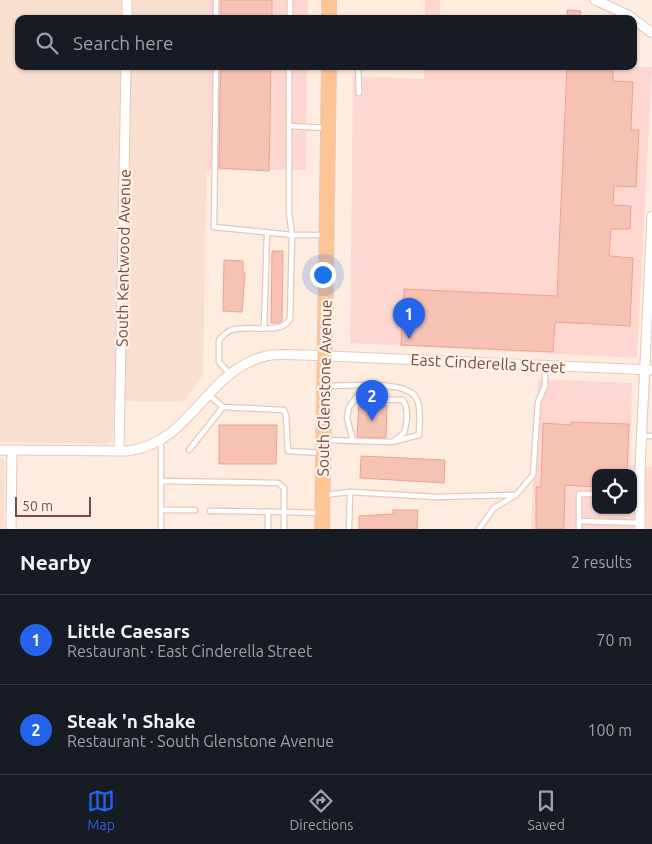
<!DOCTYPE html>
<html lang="en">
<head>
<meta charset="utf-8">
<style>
	:root { --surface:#171b24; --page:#242831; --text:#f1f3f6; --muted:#9ea1a6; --line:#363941; --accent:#2563eb }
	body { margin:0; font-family:Ubuntu,sans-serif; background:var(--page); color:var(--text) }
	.controls { position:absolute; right:15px; bottom:15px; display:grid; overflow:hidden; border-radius:10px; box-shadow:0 1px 4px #0004 }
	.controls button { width:45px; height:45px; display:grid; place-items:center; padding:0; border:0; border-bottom:1px solid var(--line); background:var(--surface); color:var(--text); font:25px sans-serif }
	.scale { position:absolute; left:15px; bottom:12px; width:76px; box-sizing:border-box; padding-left:5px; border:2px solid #764d44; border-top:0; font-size:14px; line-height:18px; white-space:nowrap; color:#764d44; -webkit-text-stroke:4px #fff1e6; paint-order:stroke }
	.you { position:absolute; left:322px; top:274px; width:18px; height:18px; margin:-12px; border:4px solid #fff; border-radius:50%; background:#1a73e8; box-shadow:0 0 0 8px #1a73e833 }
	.badge { display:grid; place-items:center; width:32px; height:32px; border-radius:50%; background:var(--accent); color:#fff; font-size:16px; font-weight:700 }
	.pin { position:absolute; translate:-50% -41px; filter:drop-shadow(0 1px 2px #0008) }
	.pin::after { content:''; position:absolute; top:26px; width:18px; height:15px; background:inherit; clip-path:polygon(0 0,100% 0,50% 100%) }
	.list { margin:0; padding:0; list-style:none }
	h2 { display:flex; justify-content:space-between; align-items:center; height:65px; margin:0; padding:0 20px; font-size:21px }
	h2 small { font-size:16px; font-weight:400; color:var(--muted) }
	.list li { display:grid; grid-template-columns:32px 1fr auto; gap:15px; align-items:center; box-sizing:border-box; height:90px; padding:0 20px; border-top:1px solid var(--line) }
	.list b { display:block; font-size:19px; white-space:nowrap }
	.list p { margin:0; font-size:16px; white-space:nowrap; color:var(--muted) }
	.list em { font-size:16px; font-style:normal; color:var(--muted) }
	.icon { flex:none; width:28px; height:28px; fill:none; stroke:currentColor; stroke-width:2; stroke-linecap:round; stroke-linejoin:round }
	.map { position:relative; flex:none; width:652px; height:529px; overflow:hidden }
	.search { position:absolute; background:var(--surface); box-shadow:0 1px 4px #0004; left:15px; right:15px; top:15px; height:55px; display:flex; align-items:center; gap:12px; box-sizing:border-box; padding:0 18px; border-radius:10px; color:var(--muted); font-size:19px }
	.sheet { height:245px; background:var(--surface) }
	nav { display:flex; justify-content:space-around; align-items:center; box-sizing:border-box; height:70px; border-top:1px solid var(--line); background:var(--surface); font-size:14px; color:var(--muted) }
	nav a { display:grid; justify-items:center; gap:2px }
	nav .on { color:var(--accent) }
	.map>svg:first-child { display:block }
</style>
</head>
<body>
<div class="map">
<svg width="652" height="529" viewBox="0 0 652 529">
	<rect width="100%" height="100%" fill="#feecde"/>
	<g fill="#f8dfcf">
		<polygon points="0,0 210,0 209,19 19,19 19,66 208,66 203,375 183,402 114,401 113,437 111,442 107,444 0,442"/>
		<polygon points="0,457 3,458 5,463 4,529 0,529"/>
	</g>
	<g fill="#ffd7d1" fill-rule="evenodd">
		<polygon points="210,0 308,0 308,19 209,19"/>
		<rect x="425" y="0" width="15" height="19"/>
		<polygon points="208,66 307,66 306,170 206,170"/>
		<polygon points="424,66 652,67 637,358 350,343 353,76 424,79"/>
		<path d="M538,379l94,4 -2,82 22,2v62h-121zM596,473h37v37h-37z"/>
	</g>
	<g fill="#f6c2b3" stroke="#eaa492">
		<rect x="221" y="0" width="51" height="19"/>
		<polygon points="567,10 581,11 580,19 567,19"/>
		<polygon points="224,66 271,66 269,171 219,168 220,87 221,70 224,70"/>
		<polygon points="567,66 613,66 613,81 633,82 631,130 639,130 636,187 614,186 613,205 631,206 630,229 611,229 609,256 633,258 630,326 555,322 553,352 401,345 404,289 557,296"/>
		<polygon points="272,251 283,251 282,321 279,323 271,323"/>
		<polygon points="224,260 243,261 243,273 245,273 242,312 223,311"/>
		<polygon points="359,403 387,405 386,438 357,437"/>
		<polygon points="571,422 629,424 627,473 596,473 596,487 565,485 564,529 536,529 536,487 541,487 543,423 571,425"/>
		<polygon points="219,425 277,425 276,464 219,464"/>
		<polygon points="361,456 445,460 444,483 360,478"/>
		<polygon points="393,510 418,510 417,529 359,529 359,516 393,514"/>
	</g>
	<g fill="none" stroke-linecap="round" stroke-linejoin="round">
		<g stroke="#e5c8bd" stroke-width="7">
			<g id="service">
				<polyline points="216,19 216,0"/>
				<polyline points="290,19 290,0"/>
				<polyline points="216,66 214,227 292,235 325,235"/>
				<polyline points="289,66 289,126 327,128"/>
				<polyline points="358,66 359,93"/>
				<polyline points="264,327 267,233"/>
				<path d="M229,373l-10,-11v-22c3,-3 7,-8 12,-10 18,-6 49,6 59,-11l2,-84 -3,-22v-87"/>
				<polyline points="208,394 223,407 284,410 286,416 288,451 322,453"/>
				<polyline points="355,399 364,386"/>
				<polyline points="642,436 652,436"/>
				<path d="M325,440l67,2 27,-7c0,-12 3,-29 -4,-39 -13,-16 -68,-10 -88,-10"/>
				<path d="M353,441l-6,-23 2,-11 6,-8 48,1c6,10 4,23 1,33l-9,7"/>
				<polyline points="189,450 223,407"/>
				<polyline points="161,481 278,483 284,488 284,512 210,511"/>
				<polyline points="350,492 436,497 513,495"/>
				<polyline points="323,495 350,492 349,529"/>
				<polyline points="161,510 195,510"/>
				<polyline points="579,521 640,523"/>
				<polyline points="161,529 161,441"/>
				<polyline points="268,529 268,512"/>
				<polyline points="284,529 284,512 321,513"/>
				<polyline points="479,529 494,508 516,495 533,475 538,402 545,386 545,366"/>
				<polyline points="579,529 579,494 596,494"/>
			</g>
		</g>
		<g stroke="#e5c8bd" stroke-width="11">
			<g id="minor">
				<polyline points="595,0 628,15 652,33"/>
				<polyline points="127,19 127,0"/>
				<path d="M0,450l127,1c66,-8 76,-79 139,-95 12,-3 26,-1 39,-1l347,15"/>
				<polyline points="119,451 126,66"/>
				<polyline points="11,529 12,450"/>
				<polyline points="640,529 640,468 652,216"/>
			</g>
		</g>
		<g stroke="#d9cdcb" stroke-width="16">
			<g id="primary">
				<polyline points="329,19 329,0"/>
				<polyline points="322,529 329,66"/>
			</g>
		</g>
		<use href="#service" stroke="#fff" stroke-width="4.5"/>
		<use href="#minor" stroke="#fff" stroke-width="9"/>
		<use href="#primary" stroke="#ffc494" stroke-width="14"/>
	</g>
	<g text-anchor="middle" stroke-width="4.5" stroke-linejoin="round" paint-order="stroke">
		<g font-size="16" fill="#764d44" stroke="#fff1e6">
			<text transform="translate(123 258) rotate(-89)" y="6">South Kentwood Avenue</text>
			<text transform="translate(488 363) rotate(3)" y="6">East Cinderella Street</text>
			<text transform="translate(324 388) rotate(-89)" y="6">South Glenstone Avenue</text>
		</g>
	</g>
</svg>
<div class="controls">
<button><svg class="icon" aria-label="locate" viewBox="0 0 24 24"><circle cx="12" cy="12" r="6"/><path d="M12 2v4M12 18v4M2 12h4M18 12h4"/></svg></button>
</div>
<div class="scale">50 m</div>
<div class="you"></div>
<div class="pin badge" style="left:409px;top:339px">1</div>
<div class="pin badge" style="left:372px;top:421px">2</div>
<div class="search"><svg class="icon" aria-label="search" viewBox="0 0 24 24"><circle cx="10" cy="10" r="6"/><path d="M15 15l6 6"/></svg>Search here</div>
</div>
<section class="sheet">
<h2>Nearby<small>2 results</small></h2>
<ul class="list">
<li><span class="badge">1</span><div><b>Little Caesars</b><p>Restaurant · East Cinderella Street</p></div><em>70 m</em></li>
<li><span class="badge">2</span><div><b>Steak 'n Shake</b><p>Restaurant · South Glenstone Avenue</p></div><em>100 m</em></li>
</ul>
</section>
<nav>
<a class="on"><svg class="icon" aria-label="map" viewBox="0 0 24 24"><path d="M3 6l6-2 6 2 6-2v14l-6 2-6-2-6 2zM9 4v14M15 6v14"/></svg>Map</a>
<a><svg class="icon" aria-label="directions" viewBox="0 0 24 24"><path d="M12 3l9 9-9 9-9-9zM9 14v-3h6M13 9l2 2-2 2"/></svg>Directions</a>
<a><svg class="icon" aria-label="saved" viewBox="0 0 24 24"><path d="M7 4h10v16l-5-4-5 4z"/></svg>Saved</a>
</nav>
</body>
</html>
